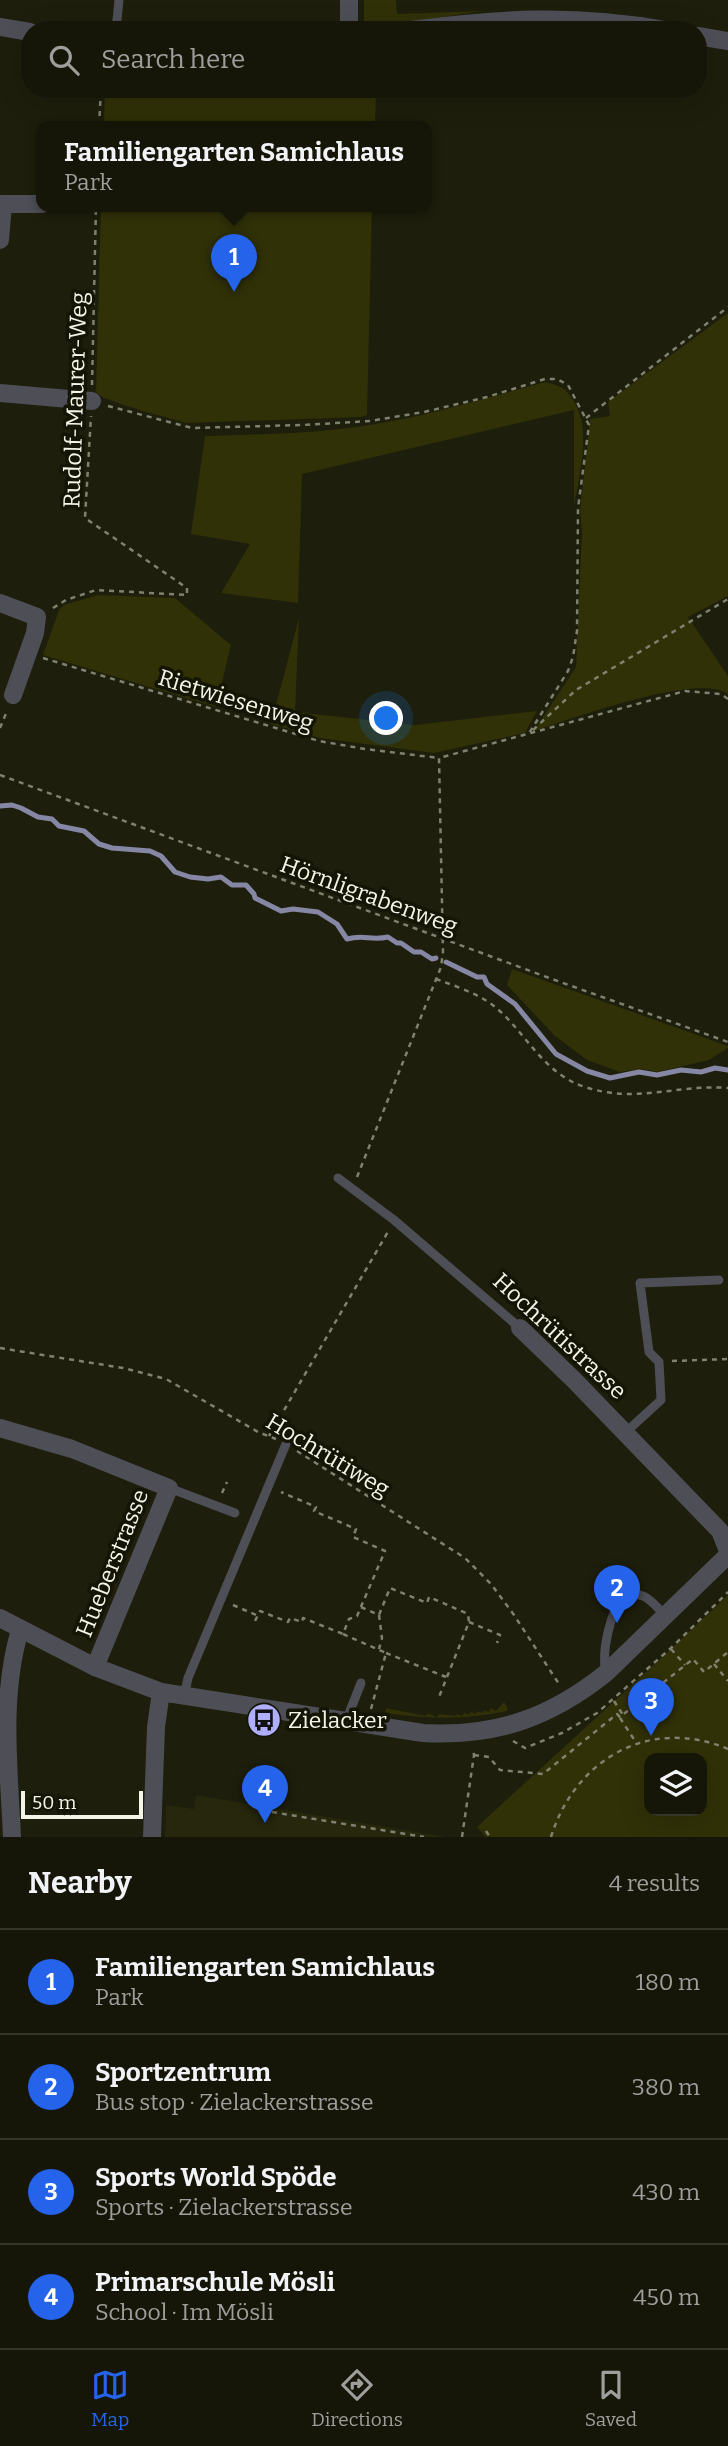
<!DOCTYPE html>
<html lang="en">
<head>
<meta charset="utf-8">
<style>
	:root { --surface:#161608; --page:#1f1f12; --text:#f1f3f6; --muted:#9e9f9c; --line:#353529; --accent:#2563eb }
	body { margin:0; font-family:Bitter,serif; background:var(--page); color:var(--text) }
	.controls { position:absolute; right:21px; bottom:21px; display:grid; overflow:hidden; border-radius:14px; box-shadow:0 7px 28px #0002 }
	.controls button { width:63px; height:63px; display:grid; place-items:center; padding:0; border:0; border-bottom:2px solid var(--line); background:var(--surface); color:var(--text); font:35px sans-serif }
	.scale { position:absolute; left:21px; bottom:18px; width:122px; box-sizing:border-box; padding-left:7px; border:4px solid #f4f5e8; border-top:0; font-size:19px; line-height:24px; white-space:nowrap; color:#f4f5e8; -webkit-text-stroke:5px #141504; paint-order:stroke }
	.you { position:absolute; left:387px; top:719px; width:24px; height:24px; margin:-18px; border:5px solid #fff; border-radius:50%; background:#1a73e8; box-shadow:0 0 0 10px #1a73e833 }
	.badge { display:grid; place-items:center; width:46px; height:46px; border-radius:50%; background:var(--accent); color:#fff; font-size:23px; font-weight:700 }
	.pin { position:absolute; translate:-50% -58px; filter:drop-shadow(0 2px 4px #0008) }
	.pin::after { content:''; position:absolute; top:37px; width:24px; height:21px; background:inherit; clip-path:polygon(0 0,100% 0,50% 100%) }
	.popup { position:absolute; left:36px; top:121px; width:396px; height:91px; box-sizing:border-box; display:grid; place-content:center; border-radius:14px; background:var(--surface); filter:drop-shadow(0 2px 5px #0005); font-size:23px; white-space:nowrap; color:var(--muted) }
	.popup b { font-size:26px; color:var(--text) }
	.popup::after { content:''; position:absolute; left:50%; top:100%; margin-left:-14px; border:14px solid transparent; border-top-color:var(--surface) }
	.list { margin:0; padding:0; list-style:none }
	h2 { display:flex; justify-content:space-between; align-items:center; height:91px; margin:0; padding:0 28px; font-size:30px }
	h2 small { font-size:23px; font-weight:400; color:var(--muted) }
	.list li { display:grid; grid-template-columns:46px 1fr auto; gap:21px; align-items:center; box-sizing:border-box; height:105px; padding:0 28px; border-top:2px solid var(--line) }
	.list b { display:block; font-size:26px; white-space:nowrap }
	.list p { margin:0; font-size:23px; white-space:nowrap; color:var(--muted) }
	.list em { font-size:23px; font-style:normal; color:var(--muted) }
	.icon { flex:none; width:38px; height:38px; fill:none; stroke:currentColor; stroke-width:2; stroke-linecap:round; stroke-linejoin:round }
	.map { position:relative; flex:none; width:728px; height:1837px; overflow:hidden }
	.search { position:absolute; background:var(--surface); box-shadow:0 7px 28px #0002; left:21px; right:21px; top:21px; height:77px; display:flex; align-items:center; gap:18px; box-sizing:border-box; padding:0 24px; border-radius:28px; color:var(--muted); font-size:26px }
	.sheet { height:511px; background:var(--surface) }
	nav { display:flex; justify-content:space-around; align-items:center; box-sizing:border-box; height:98px; border-top:2px solid var(--line); background:var(--surface); font-size:19px; color:var(--muted) }
	nav a { display:grid; justify-items:center; gap:4px }
	nav .on { color:var(--accent) }
	.map>svg:first-child { display:block }
</style>
</head>
<body>
<div class="map">
<svg width="728" height="1837" viewBox="0 0 728 1837">
	<rect width="100%" height="100%" fill="#1d1e0b"/>
	<polygon fill="#26270c" points="196,1795 446,1837 165,1837 166,1805 194,1809"/>
	<g fill="#303107" fill-rule="evenodd">
		<polygon points="364,0 396,0 397,14 481,11 364,30"/>
		<polygon points="105,89 376,89 375,126 104,126"/>
		<polygon points="101,206 372,206 367,415 361,417 187,423 139,410 104,398 96,392"/>
		<path d="M728,313v283l-40,21 40,59v18c-30,-22 -157,25 -194,37l42,-64 6,-136 -2,-20 10,-92 20,-3 -2,-14z"/>
		<path d="M546,382c6,2 16,4 20,9 30,31 13,79 8,117v-98l-272,64 -4,129 -77,-10 29,-49 -59,-10 14,-98c57,-2 114,-2 170,-12 58,-9 114,-27 171,-42z"/>
		<polygon points="98,595 175,598 231,645 216,707 43,655 59,610 64,605"/>
		<polygon points="299,618 295,712 415,725 537,711 525,733 434,753 320,738 271,724"/>
		<polygon points="512,969 728,1046 728,1048 709,1060 657,1072 642,1069 620,1072 587,1060 555,1036 507,985"/>
		<path d="M728,1595v242h-242l-9,-10c84,-78 169,-153 251,-232zM649,1758h53v53h-53z"/>
		<path d="M504,1702l3,5v4c-44,9 -77,8 -122,2l1,-5 40,8 1,-3 10,4 2,-3 17,2 1,-2 5,2 2,-3 5,2 2,-3 5,2 1,-3 5,2 2,-3 5,2 2,-4 5,3z"/>
	</g>
	<g fill="none" stroke-linecap="round" stroke-linejoin="round">
		<g stroke="#8686a5" stroke-width="5">
			<path d="M0,806l12,-1 9,3 17,9 14,2 7,7 25,5 15,13 13,4 38,3 11,5 14,16 15,5 18,2 13,-2 11,8h14l8,9 1,4 26,13 12,-2 25,3 19,12 10,15c18,-5 23,2 41,-2l9,6h4l13,9h7l11,7 4,-1"/>
			<polyline points="446,962 477,977 484,977 487,984 515,1004 556,1054 587,1071 610,1078 639,1072 657,1075 681,1070 701,1072 715,1068 728,1070"/>
		</g>
		<g stroke="#808170" stroke-width="2.5" stroke-dasharray="5 5" stroke-linecap="butt">
			<polyline points="99,126 101,89"/>
			<polyline points="92,385 96,206"/>
			<polyline points="108,406 192,428 303,425 370,421 424,412 487,397 545,379 557,379 568,385 589,425 578,508 577,631 573,657 568,671 528,735"/>
			<polyline points="586,418 728,307"/>
			<polyline points="53,608 66,600 96,590 187,595 187,588 85,518 91,416"/>
			<polyline points="43,658 319,741 365,749 439,758"/>
			<polyline points="0,728 7,711"/>
			<polyline points="533,730 576,690 728,599"/>
			<polyline points="0,775 552,979 728,1042"/>
			<path d="M436,979c19,7 41,14 58,27 32,26 48,67 91,81 52,17 91,-3 143,1"/>
			<polyline points="357,1177 441,967 443,952 439,758 685,691 721,694 728,699"/>
			<polyline points="0,1348 123,1368 166,1379 258,1432 276,1439"/>
			<polyline points="672,1361 728,1359"/>
			<polyline points="269,1436 389,1230"/>
			<polyline points="297,1451 465,1558 491,1584 514,1615 559,1684"/>
			<polyline points="222,1493 227,1482"/>
			<polyline points="233,1605 256,1615"/>
			<polyline points="361,1607 379,1615 390,1588 427,1603 429,1597 468,1614 469,1622 439,1697"/>
			<polyline points="379,1615 382,1638 379,1649"/>
			<polyline points="255,1621 260,1611 288,1622 290,1618 302,1622 303,1618 343,1634 349,1619 357,1616 385,1551 353,1537 356,1529 314,1511 316,1507 281,1492"/>
			<polyline points="469,1622 500,1635 497,1643"/>
			<polyline points="343,1634 386,1653 371,1709"/>
			<polyline points="671,1649 685,1665"/>
			<polyline points="386,1653 446,1677"/>
			<polyline points="714,1664 728,1681"/>
			<polyline points="614,1701 623,1715"/>
			<polyline points="620,1718 637,1744"/>
			<polyline points="513,1741 525,1748 562,1733 597,1713 671,1648 728,1592"/>
			<polyline points="474,1755 489,1757 500,1770 543,1774 617,1714 620,1717 693,1659 704,1672 728,1652"/>
			<polyline points="272,1812 424,1837"/>
			<polyline points="486,1831 490,1837"/>
			<polyline points="462,1837 474,1755 473,1748"/>
			<path d="M551,1837c24,-78 99,-121 177,-88"/>
		</g>
		<g stroke="#4e4e57" stroke-width="9">
			<polyline points="116,30 119,0"/>
			<polyline points="338,1178 394,1220 520,1328"/>
			<polyline points="626,1432 661,1400 659,1362 649,1352 640,1283 719,1280"/>
			<polyline points="169,1488 235,1513"/>
			<path d="M606,1673c-5,-21 4,-61 18,-77 22,-6 27,6 42,20"/>
			<polyline points="184,1696 188,1678 286,1444"/>
			<polyline points="346,1721 361,1683"/>
		</g>
		<g stroke="#4e4e57" stroke-width="18">
			<polyline points="0,27 30,32"/>
			<polyline points="349,30 349,0"/>
			<path d="M411,30c89,-12 165,-16 254,0"/>
			<polyline points="698,36 728,41"/>
			<polyline points="0,204 42,204"/>
			<polyline points="0,240 3,204"/>
			<polyline points="0,393 92,401"/>
			<polyline points="0,603 37,617 35,633 13,695"/>
			<polyline points="520,1328 574,1380 720,1531 728,1551"/>
			<polyline points="0,1428 72,1449 169,1488 95,1667"/>
			<path d="M0,1618l95,49 66,25 262,41c72,4 127,-15 183,-60l122,-118"/>
			<path d="M12,1837c-3,-68 -12,-141 8,-207"/>
			<polyline points="152,1837 156,1727 161,1692"/>
		</g>
	</g>
	<defs>
		<g id="bus-disc" transform="scale(1.75)"><circle r="9.5" fill="#aeaefb" stroke="#141504"/><path d="M-5-6H5V4H4V6H2V4H-2V6H-4V4H-5ZM-3.5-4V0h7V-4ZM-3.5 1.2v1.5H-2V1.2ZM2 1.2v1.5H3.5V1.2Z" fill="#111"/></g>
	</defs>
	<g fill-rule="evenodd">
		<use href="#bus-disc" x="264" y="1720"/>
	</g>
	<g text-anchor="middle" stroke-width="7" stroke-linejoin="round" paint-order="stroke">
		<g font-size="23" fill="#f4f5e8" stroke="#141504">
			<text transform="translate(75 400) rotate(-88)" y="8">Rudolf-Maurer-Weg</text>
			<text transform="translate(236 700) rotate(17)" y="8">Rietwiesenweg</text>
			<text transform="translate(369 895) rotate(20)" y="8">Hörnligrabenweg</text>
			<text transform="translate(560 1336) rotate(43)" y="8">Hochrütistrasse</text>
			<text transform="translate(328 1455) rotate(31)" y="8">Hochrütiweg</text>
			<text transform="translate(112 1563) rotate(-68)" y="8">Hueberstrasse</text>
		</g>
		<g font-size="23" fill="#f4f5e8" stroke="#141504" text-anchor="start">
			<text x="288" y="1728">Zielacker</text>
		</g>
	</g>
</svg>
<div class="controls">
<button><svg class="icon" aria-label="layers" viewBox="0 0 24 24"><path d="M12 4l9 5-9 5-9-5zM3 14l9 5 9-5"/></svg></button>
</div>
<div class="scale">50 m</div>
<div class="you"></div>
<div class="pin badge" style="left:234px;top:292px">1</div>
<div class="popup"><b>Familiengarten Samichlaus</b>Park</div>
<div class="pin badge" style="left:617px;top:1623px">2</div>
<div class="pin badge" style="left:651px;top:1736px">3</div>
<div class="pin badge" style="left:265px;top:1823px">4</div>
<div class="search"><svg class="icon" aria-label="search" viewBox="0 0 24 24"><circle cx="10" cy="10" r="6"/><path d="M15 15l6 6"/></svg>Search here</div>
</div>
<section class="sheet">
<h2>Nearby<small>4 results</small></h2>
<ul class="list">
<li><span class="badge">1</span><div><b>Familiengarten Samichlaus</b><p>Park</p></div><em>180 m</em></li>
<li><span class="badge">2</span><div><b>Sportzentrum</b><p>Bus stop · Zielackerstrasse</p></div><em>380 m</em></li>
<li><span class="badge">3</span><div><b>Sports World Spöde</b><p>Sports · Zielackerstrasse</p></div><em>430 m</em></li>
<li><span class="badge">4</span><div><b>Primarschule Mösli</b><p>School · Im Mösli</p></div><em>450 m</em></li>
</ul>
</section>
<nav>
<a class="on"><svg class="icon" aria-label="map" viewBox="0 0 24 24"><path d="M3 6l6-2 6 2 6-2v14l-6 2-6-2-6 2zM9 4v14M15 6v14"/></svg>Map</a>
<a><svg class="icon" aria-label="directions" viewBox="0 0 24 24"><path d="M12 3l9 9-9 9-9-9zM9 14v-3h6M13 9l2 2-2 2"/></svg>Directions</a>
<a><svg class="icon" aria-label="saved" viewBox="0 0 24 24"><path d="M7 4h10v16l-5-4-5 4z"/></svg>Saved</a>
</nav>
</body>
</html>
